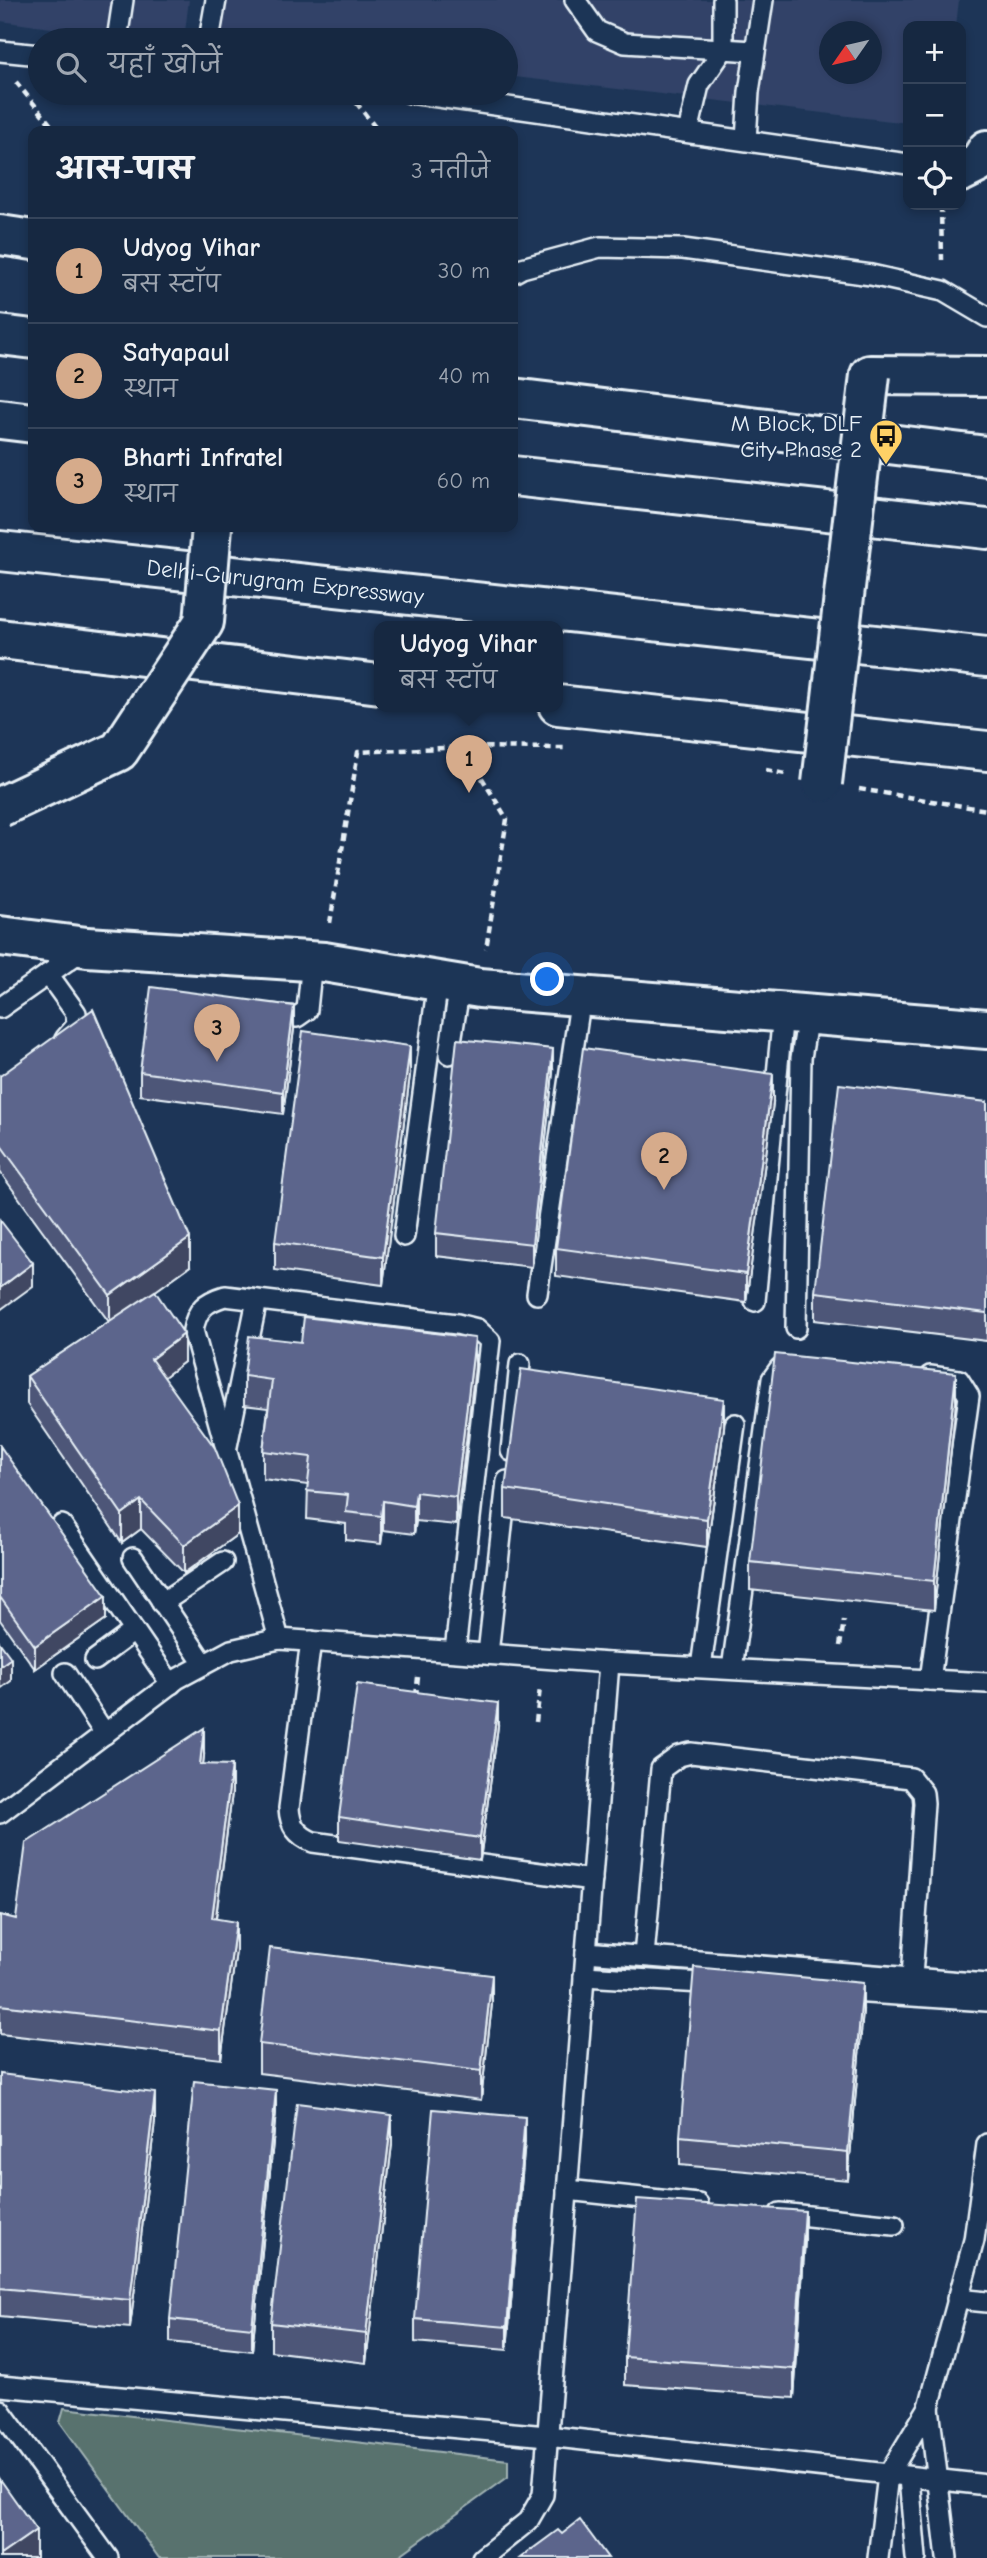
<!DOCTYPE html>
<html lang="hi">
<head>
<meta charset="utf-8">
<style>
	:root { --surface:#162841; --page:#1f3048; --text:#f1f3f6; --muted:#9ea6b1; --line:#35445a; --accent:#d6ab8b }
	body { margin:0; font-family:"Comic Neue","Playpen Sans Deva",sans-serif; background:var(--page); color:var(--text) }
	.controls { position:absolute; right:21px; top:21px; display:grid; overflow:hidden; border-radius:14px; box-shadow:0 4px 10px #0003 }
	.controls button { width:63px; height:63px; display:grid; place-items:center; padding:0; border:0; border-bottom:2px solid var(--line); background:var(--surface); color:var(--text); font:35px sans-serif }
	.compass { position:absolute; left:819px; top:21px; width:63px; height:63px; border-radius:50%; background:var(--surface); box-shadow:0 4px 10px #0003; rotate:236deg }
	.you { position:absolute; left:548px; top:980px; width:24px; height:24px; margin:-18px; border:5px solid #fff; border-radius:50%; background:#1a73e8; box-shadow:0 0 0 10px #1a73e833 }
	.badge { display:grid; place-items:center; width:46px; height:46px; border-radius:50%; background:var(--accent); color:#111; font-size:23px; font-weight:700 }
	.pin { position:absolute; translate:-50% -58px; filter:drop-shadow(0 2px 4px #0008) }
	.pin::after { content:''; position:absolute; top:37px; width:24px; height:21px; background:inherit; clip-path:polygon(0 0,100% 0,50% 100%) }
	.popup { position:absolute; left:374px; top:621px; width:189px; height:91px; box-sizing:border-box; display:grid; place-content:center; border-radius:14px; background:var(--surface); filter:drop-shadow(0 2px 5px #0005); font-size:23px; white-space:nowrap; color:var(--muted) }
	.popup b { font-size:26px; color:var(--text) }
	.popup::after { content:''; position:absolute; left:50%; top:100%; margin-left:-14px; border:14px solid transparent; border-top-color:var(--surface) }
	.list { margin:0; padding:0; list-style:none }
	h2 { display:flex; justify-content:space-between; align-items:center; height:91px; margin:0; padding:0 28px; font-size:30px }
	h2 small { font-size:23px; font-weight:400; color:var(--muted) }
	.list li { display:grid; grid-template-columns:46px 1fr auto; gap:21px; align-items:center; box-sizing:border-box; height:105px; padding:0 28px; border-top:2px solid var(--line) }
	.list b { display:block; font-size:26px; white-space:nowrap }
	.list p { margin:0; font-size:23px; white-space:nowrap; color:var(--muted) }
	.list em { font-size:23px; font-style:normal; color:var(--muted) }
	.icon { flex:none; width:38px; height:38px; fill:none; stroke:currentColor; stroke-width:2; stroke-linecap:round; stroke-linejoin:round }
	.map { position:relative; flex:none; width:987px; height:2558px; overflow:hidden }
	.search { position:absolute; background:var(--surface); box-shadow:0 4px 10px #0003; left:28px; top:28px; width:490px; height:77px; display:flex; align-items:center; gap:18px; box-sizing:border-box; padding:0 24px; border-radius:38px; color:var(--muted); font-size:26px }
	.panel { position:absolute; background:var(--surface); box-shadow:0 4px 10px #0003; left:28px; top:126px; width:490px; height:406px; border-radius:14px }
	.map>svg:first-child { display:block }
</style>
</head>
<body>
<div class="map">
<svg width="987" height="2558" viewBox="0 0 987 2558">
	<rect width="100%" height="100%" fill="#1d3557"/>
	<filter id="ink" filterUnits="userSpaceOnUse"><feTurbulence type="fractalNoise" baseFrequency=".0143" numOctaves="2"/><feDisplacementMap in="SourceGraphic" scale="14" xChannelSelector="R" yChannelSelector="G"/><feConvolveMatrix kernelMatrix="1 2 1 2 8 2 1 2 1" color-interpolation-filters="sRGB"/></filter>
	<g filter="url(#ink)">
		<g fill="#304367" fill-rule="evenodd">
			<polygon points="0,0 189,0 184,40 139,40 0,21"/>
			<path d="M207,0h752l-3,26h-48v97l-402,-47v-36h-304zM830,32h42v42h-42z"/>
		</g>
		<polygon fill="#58726e" stroke="#a0b2b3" stroke-width="2" points="64,2408 508,2460 508,2477 396,2558 159,2558 60,2422"/>
		<g fill="none" stroke-linecap="round" stroke-linejoin="round">
			<g stroke="#e8f1f8" stroke-width="24">
				<g id="lane">
					<polyline points="575,0 597,31 625,43 754,51"/>
					<polyline points="117,40 123,0"/>
					<polyline points="209,40 216,0"/>
					<polyline points="0,51 40,55"/>
					<polyline points="410,93 908,164"/>
					<polyline points="688,132 699,85 723,50 723,0"/>
					<polyline points="746,140 749,92 763,0"/>
					<polyline points="513,273 522,268 600,247 683,249 871,275 943,291 987,317"/>
					<polyline points="48,974 76,1013 77,1025 65,1039"/>
					<polyline points="0,1008 84,949"/>
					<polyline points="269,1014 297,1017 307,1010 312,961"/>
					<polyline points="449,1054 460,985"/>
					<polyline points="404,1236 438,981"/>
					<polyline points="537,1294 581,996"/>
					<polyline points="755,1301 783,1013"/>
					<polyline points="796,1328 801,1058 808,1015"/>
					<polyline points="930,1376 959,1380 969,1396 930,1680"/>
					<polyline points="227,1446 257,1300"/>
					<polyline points="511,1451 520,1364"/>
					<polyline points="62,1525 171,1684"/>
					<polyline points="133,1558 204,1664"/>
					<polyline points="162,1603 223,1562"/>
					<path d="M279,1639l-86,-309c4,-21 12,-28 32,-34l232,28 20,5 13,12 -35,310"/>
					<path d="M311,1641l-22,167c1,18 8,27 24,34l279,38"/>
					<polyline points="488,1654 507,1481"/>
					<polyline points="95,1660 134,1631"/>
					<polyline points="701,1667 735,1424"/>
					<polyline points="732,1669 772,1379 780,1368"/>
					<polyline points="65,1673 105,1734"/>
					<polyline points="0,1813 177,1679 231,1650 279,1639 609,1663 987,1683"/>
					<polyline points="586,1952 987,1984"/>
					<polyline points="644,1956 661,1769 679,1756 691,1753 911,1778 923,1793 924,1803 912,1977"/>
					<polyline points="584,1976 719,1984"/>
					<polyline points="837,1991 987,2001"/>
					<polyline points="567,2190 698,2204"/>
					<polyline points="780,2213 894,2225"/>
					<polyline points="957,2299 987,2302"/>
					<polyline points="0,2386 547,2436 987,2485"/>
					<polyline points="929,2407 947,2558"/>
					<polyline points="0,2410 108,2558"/>
					<polyline points="909,2478 916,2558"/>
					<polyline points="482,2558 528,2521 543,2495 609,1663"/>
					<polyline points="878,2558 888,2475 929,2407 974,2240 987,2144"/>
				</g>
			</g>
			<g stroke="#e8f1f8" stroke-width="44">
				<g id="street">
					<polyline points="961,172 979,163 987,150"/>
					<polyline points="870,375 987,376"/>
					<polyline points="0,936 87,947 324,962 480,988 987,1029"/>
				</g>
			</g>
			<g stroke="#e8f1f8" stroke-width="44">
				<g id="secondary">
					<polyline points="0,235 33,240"/>
					<polyline points="0,335 33,339"/>
					<polyline points="513,398 987,456"/>
					<polyline points="0,639 380,684"/>
					<polyline points="558,705 987,751"/>
				</g>
			</g>
			<g stroke="#e8f1f8" stroke-width="44">
				<g id="highway">
					<polyline points="0,419 33,423"/>
					<polyline points="513,476 987,529"/>
					<path id="s1" d="M0,551l987,106"/>
				</g>
			</g>
			<g stroke="#e8f1f8" stroke-width="4.5" stroke-dasharray="7 5" stroke-linecap="butt">
				<polyline points="16,82 56,131"/>
				<polyline points="349,93 378,131"/>
				<polyline points="941,206 942,260"/>
				<polyline points="463,747 507,819 486,949"/>
				<polyline points="766,770 785,774"/>
				<polyline points="859,789 987,810"/>
				<polyline points="330,923 358,752 463,747 564,748"/>
				<polyline points="840,1646 844,1620"/>
				<polyline points="416,1696 418,1677"/>
				<polyline points="536,1722 540,1688"/>
			</g>
			<use href="#lane" stroke="#1d3557" stroke-width="19"/>
			<use href="#street" stroke="#1d3557" stroke-width="38"/>
			<use href="#secondary" stroke="#1d3557" stroke-width="38"/>
			<use href="#highway" stroke="#1d3557" stroke-width="38"/>
			<g stroke="#e8f1f8" stroke-width="44" stroke-linecap="butt">
				<polyline id="street-bridge" points="822,783 870,375"/>
			</g>
			<g stroke="#e8f1f8" stroke-width="44" stroke-linecap="butt">
				<polyline id="secondary-bridge" points="0,807 119,751 204,622 212,527"/>
			</g>
			<use href="#street-bridge" stroke="#1d3557" stroke-width="38"/>
			<use href="#secondary-bridge" stroke="#1d3557" stroke-width="38"/>
		</g>
		<g fill="#4e5778" stroke="#e8f1f8" stroke-width="2">
			<polygon points="294,1029 283,1114 140,1095 140,1072"/>
			<polygon points="553,1072 532,1267 436,1256 436,1233"/>
			<polygon points="410,1075 383,1285 275,1270 275,1242"/>
			<polygon points="0,1076 190,1266 155,1291 184,1362 164,1377 238,1534 184,1573 141,1529 122,1543 27,1404 27,1376 109,1322 0,1172"/>
			<polygon points="987,1102 987,1341 815,1320 815,1292"/>
			<polygon points="773,1103 746,1302 556,1276 556,1248"/>
			<polygon points="475,1367 456,1525 416,1521 414,1534 383,1530 381,1544 346,1540 346,1524 307,1519 308,1485 263,1479 263,1451 268,1408 244,1405 244,1376"/>
			<polygon points="956,1402 934,1610 750,1590 750,1562"/>
			<polygon points="724,1427 707,1547 505,1518 505,1489"/>
			<polygon points="0,1446 106,1619 35,1669 0,1620"/>
			<polygon points="498,1726 480,1860 339,1840 339,1817"/>
			<polygon points="204,1756 203,1764 232,1793 216,1918 236,1951 221,2059 0,2034 0,1915 16,1919"/>
			<polygon points="492,2004 481,2100 259,2073 259,2044"/>
			<polygon points="863,2011 848,2180 680,2165 680,2136"/>
			<polygon points="0,2074 155,2121 130,2328 0,2316"/>
			<polygon points="276,2112 252,2351 170,2342 170,2319"/>
			<polygon points="525,2140 507,2350 415,2342 415,2319"/>
			<polygon points="392,2144 366,2363 271,2351 271,2323"/>
			<polygon points="805,2240 794,2398 625,2385 625,2357"/>
		</g>
		<g fill="#404762" stroke="#e8f1f8" stroke-width="2">
			<polygon points="294,1006 294,1029 283,1114 283,1092"/>
			<polygon points="410,1046 410,1075 383,1285 383,1257"/>
			<polygon points="553,1049 553,1072 532,1267 532,1244"/>
			<polygon points="773,1074 773,1103 746,1302 746,1274"/>
			<polygon points="190,1238 190,1266 110,1324 110,1295"/>
			<polygon points="33,1263 33,1286 0,1310 0,1288"/>
			<polygon points="184,1334 184,1362 151,1387 151,1359"/>
			<polygon points="475,1338 475,1367 456,1525 456,1497"/>
			<polygon points="956,1373 956,1402 934,1610 934,1581"/>
			<polygon points="724,1399 724,1427 707,1547 707,1519"/>
			<polygon points="416,1492 416,1521 414,1534 414,1506"/>
			<polygon points="141,1500 141,1529 122,1543 122,1514"/>
			<polygon points="383,1501 383,1530 381,1544 381,1516"/>
			<polygon points="238,1506 238,1534 184,1573 184,1545"/>
			<polygon points="106,1596 106,1619 35,1669 35,1646"/>
			<polygon points="11,1658 11,1681 0,1689 0,1666"/>
			<polygon points="498,1703 498,1726 480,1860 480,1838"/>
			<polygon points="204,1728 204,1756 200,1792 200,1764"/>
			<polygon points="232,1765 232,1793 212,1946 212,1918"/>
			<polygon points="236,1922 236,1951 221,2059 221,2031"/>
			<polygon points="492,1975 492,2004 481,2100 481,2071"/>
			<polygon points="863,1983 863,2011 848,2180 848,2152"/>
			<polygon points="276,2090 276,2112 252,2351 252,2328"/>
			<polygon points="155,2093 155,2121 130,2328 130,2300"/>
			<polygon points="392,2115 392,2144 366,2363 366,2334"/>
			<polygon points="525,2117 525,2140 507,2350 507,2327"/>
			<polygon points="805,2211 805,2240 794,2398 794,2369"/>
			<polygon points="36,2530 36,2558 0,2558 0,2555"/>
		</g>
		<g fill="#5b658c" stroke="#e8f1f8" stroke-width="2">
			<polygon points="151,987 294,1006 283,1092 140,1072"/>
			<polygon points="93,1009 190,1238 110,1295 0,1144 0,1076"/>
			<polygon points="303,1031 410,1046 383,1257 275,1242"/>
			<polygon points="457,1039 553,1049 532,1244 436,1233"/>
			<polygon points="583,1048 773,1074 746,1274 556,1248"/>
			<polygon points="839,1084 987,1102 987,1313 815,1292"/>
			<polygon points="0,1220 33,1263 0,1288"/>
			<polygon points="155,1291 184,1334 151,1359 215,1448 238,1506 184,1545 141,1500 122,1514 27,1376"/>
			<polygon points="304,1317 475,1338 456,1497 416,1492 414,1506 383,1501 381,1516 346,1512 348,1495 307,1491 311,1457 263,1451 272,1380 244,1376 249,1336 301,1342"/>
			<polygon points="775,1354 956,1373 934,1581 750,1562"/>
			<polygon points="521,1369 724,1399 707,1519 505,1489"/>
			<polygon points="0,1446 106,1596 35,1646 0,1597"/>
			<polygon points="0,1643 11,1658 0,1666"/>
			<polygon points="357,1684 498,1703 480,1838 339,1817"/>
			<polygon points="204,1728 200,1764 232,1765 212,1918 236,1922 221,2031 0,2005 0,1915 16,1919 26,1843"/>
			<polygon points="270,1948 492,1975 481,2071 259,2044"/>
			<polygon points="694,1967 863,1983 848,2152 680,2136"/>
			<polygon points="0,2074 155,2093 130,2300 0,2288"/>
			<polygon points="194,2081 276,2090 252,2328 170,2319"/>
			<polygon points="297,2103 392,2115 366,2334 271,2323"/>
			<polygon points="433,2109 525,2117 507,2327 415,2319"/>
			<polygon points="637,2199 805,2211 794,2369 625,2357"/>
			<polygon points="0,2479 36,2530 0,2555"/>
			<polygon points="580,2520 608,2558 520,2558 558,2530 562,2534"/>
		</g>
	</g>
	<defs>
		<g id="bus-pin" transform="scale(1.75)"><path d="M0 17L-7.5 6A9.5 9.5 0 1 1 7.5 6Z" fill="#ffd166" stroke="#1d3557"/><path d="M-5-6H5V4H4V6H2V4H-2V6H-4V4H-5ZM-3.5-4V0h7V-4ZM-3.5 1.2v1.5H-2V1.2ZM2 1.2v1.5H3.5V1.2Z" fill="#111"/></g>
	</defs>
	<g fill-rule="evenodd">
		<use href="#bus-pin" x="886" y="436"/>
	</g>
	<g text-anchor="middle" stroke-width="5" stroke-linejoin="round" paint-order="stroke">
		<g font-size="23" fill="#e8f1f8" stroke="#1d3557" text-anchor="end">
			<text x="862" y="431">M Block, DLF<tspan x="862" dy="26">City Phase 2</tspan></text>
		</g>
		<g font-size="23" fill="#e8f1f8" stroke="#1d3557">
			<text dy="8" stroke="none"><textPath href="#s1" startOffset="287">Delhi-Gurugram Expressway</textPath></text>
		</g>
	</g>
</svg>
<div class="controls">
<button>+</button>
<button>−</button>
<button><svg class="icon" aria-label="locate" viewBox="0 0 24 24"><circle cx="12" cy="12" r="6"/><path d="M12 2v4M12 18v4M2 12h4M18 12h4"/></svg></button>
</div>
<svg class="compass" viewBox="-18 -18 36 36"><path d="M0-13l5 13h-10z" fill="#e53935"/><path d="M0 13l5-13h-10z" fill="#9ea6b1"/></svg>
<div class="you"></div>
<div class="pin badge" style="left:469px;top:793px">1</div>
<div class="popup"><b>Udyog Vihar</b>बस स्टॉप</div>
<div class="pin badge" style="left:664px;top:1190px">2</div>
<div class="pin badge" style="left:217px;top:1062px">3</div>
<div class="search"><svg class="icon" aria-label="search" viewBox="0 0 24 24"><circle cx="10" cy="10" r="6"/><path d="M15 15l6 6"/></svg>यहाँ खोजें</div>
<section class="panel">
<h2>आस-पास<small>3 नतीजे</small></h2>
<ul class="list">
<li><span class="badge">1</span><div><b>Udyog Vihar</b><p>बस स्टॉप</p></div><em>30 m</em></li>
<li><span class="badge">2</span><div><b>Satyapaul</b><p>स्थान</p></div><em>40 m</em></li>
<li><span class="badge">3</span><div><b>Bharti Infratel</b><p>स्थान</p></div><em>60 m</em></li>
</ul>
</section>
</div>
</body>
</html>
